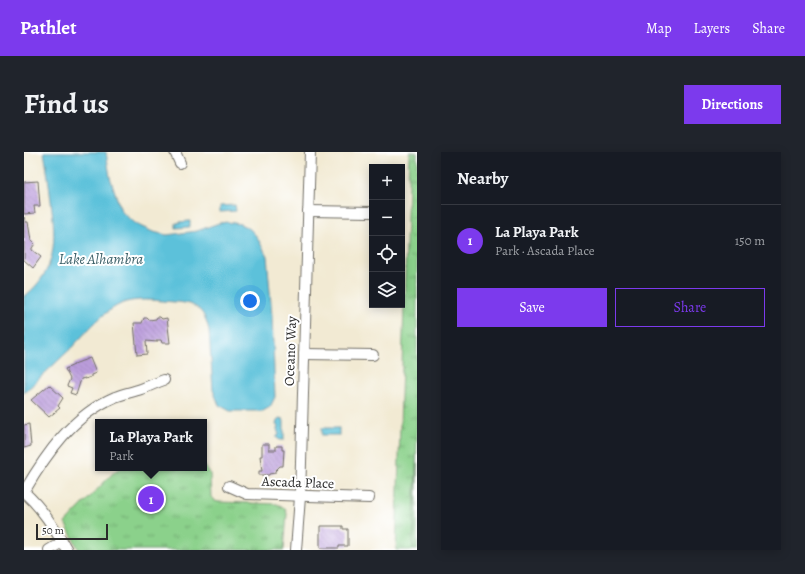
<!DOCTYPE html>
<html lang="en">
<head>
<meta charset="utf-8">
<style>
	:root { --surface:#171b24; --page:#20242c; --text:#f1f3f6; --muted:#9ea1a6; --line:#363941; --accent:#7c3aed }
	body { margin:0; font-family:Alegreya,serif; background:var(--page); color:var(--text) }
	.controls { position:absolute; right:12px; top:12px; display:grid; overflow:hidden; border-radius:0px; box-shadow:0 2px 10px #0003 }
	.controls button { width:36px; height:36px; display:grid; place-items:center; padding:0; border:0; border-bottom:1px solid var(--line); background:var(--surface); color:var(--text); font:20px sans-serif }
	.scale { position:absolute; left:12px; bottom:10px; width:72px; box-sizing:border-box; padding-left:4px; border:2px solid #2b2b2b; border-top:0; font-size:11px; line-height:14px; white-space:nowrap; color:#2b2b2b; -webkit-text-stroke:3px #fff; paint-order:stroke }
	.you { position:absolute; left:226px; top:149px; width:14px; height:14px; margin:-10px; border:3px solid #fff; border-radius:50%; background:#1a73e8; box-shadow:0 0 0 6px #1a73e833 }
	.badge { display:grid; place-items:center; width:26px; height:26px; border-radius:50%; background:var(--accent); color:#fff; font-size:13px; font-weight:700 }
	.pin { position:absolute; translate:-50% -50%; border:2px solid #fff; box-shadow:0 1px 4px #0006 }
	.popup { position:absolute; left:71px; top:267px; width:112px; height:52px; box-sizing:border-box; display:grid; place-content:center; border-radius:0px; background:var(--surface); filter:drop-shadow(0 1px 3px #0005); font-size:13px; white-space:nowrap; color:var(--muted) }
	.popup b { font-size:15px; color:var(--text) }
	.popup::after { content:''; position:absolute; left:50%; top:100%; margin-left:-8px; border:8px solid transparent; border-top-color:var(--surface) }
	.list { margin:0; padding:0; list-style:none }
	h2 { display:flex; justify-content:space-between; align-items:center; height:52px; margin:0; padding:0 16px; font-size:17px }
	h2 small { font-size:13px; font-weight:400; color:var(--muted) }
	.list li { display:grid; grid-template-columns:26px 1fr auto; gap:12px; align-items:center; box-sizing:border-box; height:72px; padding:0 16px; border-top:1px solid var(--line) }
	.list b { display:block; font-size:15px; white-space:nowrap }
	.list p { margin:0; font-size:13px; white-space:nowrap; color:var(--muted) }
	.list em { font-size:13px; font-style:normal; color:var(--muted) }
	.actions { display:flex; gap:8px; padding:12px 16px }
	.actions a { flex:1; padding:9px 0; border:1px solid var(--accent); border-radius:0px; text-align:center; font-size:14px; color:var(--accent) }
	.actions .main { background:var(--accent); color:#fff }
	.icon { flex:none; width:22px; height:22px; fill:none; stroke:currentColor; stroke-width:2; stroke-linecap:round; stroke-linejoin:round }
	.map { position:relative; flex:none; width:393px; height:398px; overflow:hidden; border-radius:0px }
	header { display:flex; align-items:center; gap:24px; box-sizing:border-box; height:56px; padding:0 20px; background:var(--accent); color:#fff }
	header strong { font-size:19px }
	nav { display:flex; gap:22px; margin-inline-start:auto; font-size:14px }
	.intro { display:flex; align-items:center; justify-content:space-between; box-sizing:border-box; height:96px; padding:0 24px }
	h1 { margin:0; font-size:28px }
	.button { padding:10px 18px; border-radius:0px; background:var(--accent); color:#fff; font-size:14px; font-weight:700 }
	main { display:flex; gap:24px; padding:0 24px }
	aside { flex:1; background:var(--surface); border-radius:0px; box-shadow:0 2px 10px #0003 }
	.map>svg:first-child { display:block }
</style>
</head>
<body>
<header>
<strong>Pathlet</strong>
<nav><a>Map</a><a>Layers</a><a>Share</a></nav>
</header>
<div class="intro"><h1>Find us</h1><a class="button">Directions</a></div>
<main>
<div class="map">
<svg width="393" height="398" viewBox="0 0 393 398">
	<defs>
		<pattern id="park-tufts" width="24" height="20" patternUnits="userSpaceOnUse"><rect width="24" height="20" fill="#8bd18b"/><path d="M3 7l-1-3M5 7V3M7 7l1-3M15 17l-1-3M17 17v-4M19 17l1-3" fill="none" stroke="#72aa72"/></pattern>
		<pattern id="building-back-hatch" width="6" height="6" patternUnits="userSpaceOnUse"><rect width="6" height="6" fill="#bc9edd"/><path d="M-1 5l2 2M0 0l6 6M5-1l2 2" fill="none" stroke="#9981b3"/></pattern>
	</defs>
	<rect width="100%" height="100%" fill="#fff"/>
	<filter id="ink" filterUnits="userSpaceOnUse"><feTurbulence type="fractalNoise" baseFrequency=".025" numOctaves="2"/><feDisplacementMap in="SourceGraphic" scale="8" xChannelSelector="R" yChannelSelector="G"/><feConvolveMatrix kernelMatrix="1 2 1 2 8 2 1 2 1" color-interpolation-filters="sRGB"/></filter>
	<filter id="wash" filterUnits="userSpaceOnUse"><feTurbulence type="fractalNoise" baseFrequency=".012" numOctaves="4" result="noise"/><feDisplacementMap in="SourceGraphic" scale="16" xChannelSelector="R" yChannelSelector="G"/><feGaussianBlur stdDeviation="0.9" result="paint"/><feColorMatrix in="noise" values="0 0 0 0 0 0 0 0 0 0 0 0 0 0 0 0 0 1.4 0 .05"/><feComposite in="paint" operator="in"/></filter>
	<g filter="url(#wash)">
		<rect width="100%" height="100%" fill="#f2ead3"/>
		<polygon fill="#e6d2f0" points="393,227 393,398 388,398"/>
		<polygon fill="#8bd18b" stroke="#5b7e5b" points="393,312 393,398 389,398"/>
		<g fill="url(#park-tufts)" stroke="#5b7e5b">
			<polygon points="385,0 393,0 393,287 389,398 372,398"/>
			<path d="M180,313l6,9 1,23 4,4 4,1 58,2c5,2 9,4 10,10l-3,36h-205l-14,-27 50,-52 6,-3h83z"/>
		</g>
		<g fill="#5cc1da" stroke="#447682">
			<path d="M20,0h62l4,25 11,34 13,12 8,4 11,5 14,3 30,-4 22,-8 9,-1 12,2 10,5 7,8 10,19 5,60 3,81 -5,10 -7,4h-33l-11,-6 -6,-15 -4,-60c-5,-21 -13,-27 -34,-28 -15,-1 -33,-4 -49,0 -25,8 -43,36 -62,53 -13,13 -27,25 -40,38v-96c34,-28 32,-56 27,-96 -2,-16 -4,-33 -7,-49z"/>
			<polygon points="211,53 212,59 196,60 196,54"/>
			<polygon points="166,69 166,75 152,76 152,71 155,71 155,70"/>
			<polygon points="255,266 259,267 260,269 260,288 255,288 253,286 253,284 255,283 253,277 254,274 252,273 253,268"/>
			<rect x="298" y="276" width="17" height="7"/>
		</g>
		<g id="blocks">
			<g fill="url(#building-back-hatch)">
				<polygon points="14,29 16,54 10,54 11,61 0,62 0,30"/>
				<polygon points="0,65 2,70 4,70 7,89 8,89 11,92 8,96 8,98 17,105 9,116 0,108"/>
				<polygon points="133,165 136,165 138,167 143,166 146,191 138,191 137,188 133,188 133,190 122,189 123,202 113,203 110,171 118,171 120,166 123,166 125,168 132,167"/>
				<polygon points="66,206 72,221 67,223 67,225 61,227 61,226 57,227 52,243 46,241 48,236 43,234 46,227 41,217 50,213 50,212"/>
				<polygon points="25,233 39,246 34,254 36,256 25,265 7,248"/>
				<polygon points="5,272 7,294 0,296 0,273"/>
				<polygon points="238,292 245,292 245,298 252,298 252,294 258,294 258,298 260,298 259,314 256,314 251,319 251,321 245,322 245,323 235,323 235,319 238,319 236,304 238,304"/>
				<polygon points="296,374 319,374 319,377 324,377 324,394 315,394 315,396 296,396"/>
			</g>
		</g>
	</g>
	<g filter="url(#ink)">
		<use href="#blocks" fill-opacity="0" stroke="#716e66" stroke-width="1"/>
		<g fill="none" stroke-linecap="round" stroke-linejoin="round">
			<g stroke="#716e66" stroke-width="12">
				<g id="minor">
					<polyline points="151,0 156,11"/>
					<polyline points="284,59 348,60"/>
					<polyline points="280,202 349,203"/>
					<polyline points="205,334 223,342 345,346"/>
					<path d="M0,340c22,-38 49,-77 91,-95 8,-3 17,-5 26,-8 8,-3 15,-6 23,-9"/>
					<path d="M0,340c19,17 30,36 43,58"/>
					<polyline points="25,398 38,390"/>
					<polyline points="272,398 276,345 286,0"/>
				</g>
			</g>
			<use href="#minor" stroke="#fff" stroke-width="10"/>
		</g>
	</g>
	<g text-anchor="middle" stroke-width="4" stroke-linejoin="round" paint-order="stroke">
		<g font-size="14" fill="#2b2b2b" stroke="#fff">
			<text transform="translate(266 199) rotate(-88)" y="5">Oceano Way</text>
			<text transform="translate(274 330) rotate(2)" y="5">Ascada Place</text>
		</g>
		<g font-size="15" font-style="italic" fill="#3c6068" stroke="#fff">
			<text x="77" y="112">Lake Alhambra</text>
		</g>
	</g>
</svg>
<div class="controls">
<button>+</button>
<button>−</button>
<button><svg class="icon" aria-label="locate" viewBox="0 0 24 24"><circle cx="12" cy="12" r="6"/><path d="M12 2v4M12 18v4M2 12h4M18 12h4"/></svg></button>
<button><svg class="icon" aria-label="layers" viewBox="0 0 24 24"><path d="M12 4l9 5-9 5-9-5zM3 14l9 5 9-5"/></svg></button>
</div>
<div class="scale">50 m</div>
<div class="you"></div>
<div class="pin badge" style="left:127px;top:347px">1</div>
<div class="popup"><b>La Playa Park</b>Park</div>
</div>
<aside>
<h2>Nearby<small></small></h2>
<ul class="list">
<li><span class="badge">1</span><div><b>La Playa Park</b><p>Park · Ascada Place</p></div><em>150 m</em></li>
</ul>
<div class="actions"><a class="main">Save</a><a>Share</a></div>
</aside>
</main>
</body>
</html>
